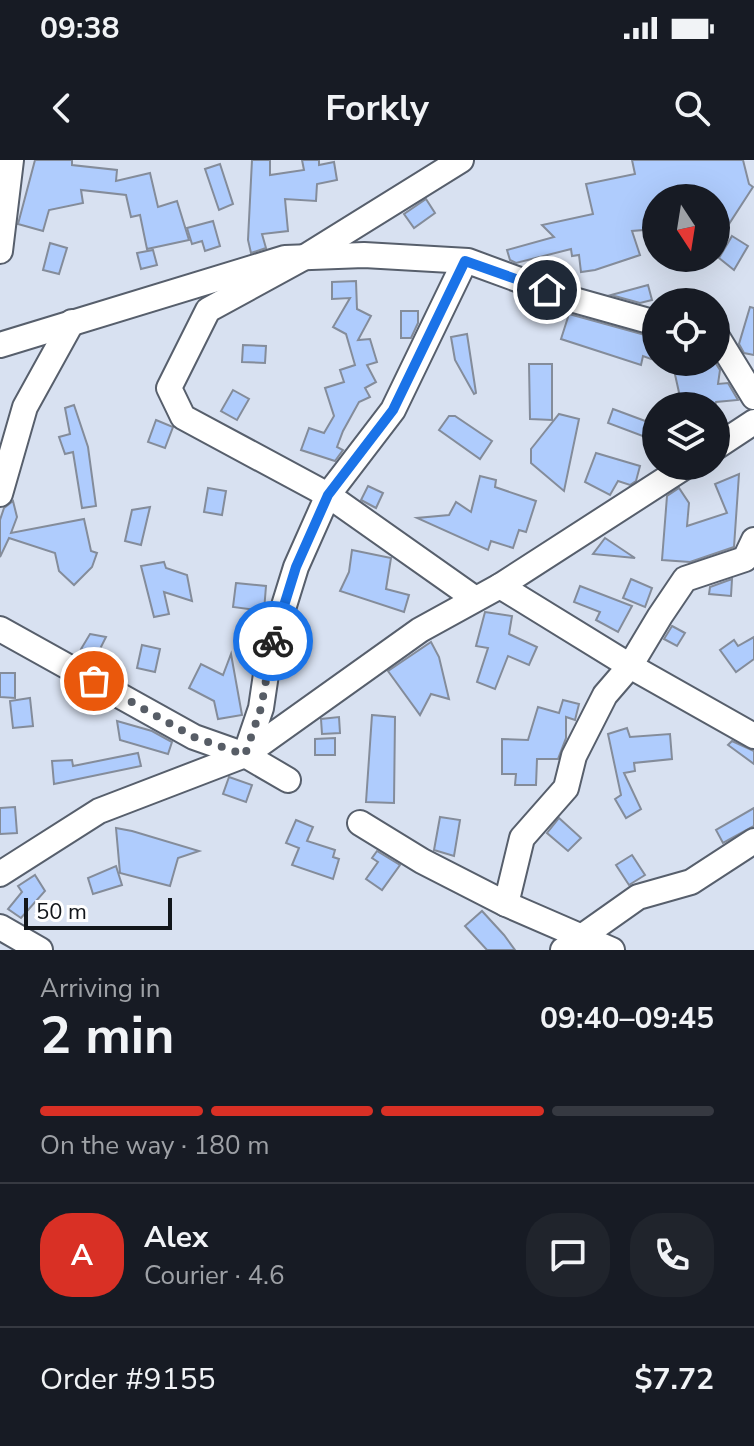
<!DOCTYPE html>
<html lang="en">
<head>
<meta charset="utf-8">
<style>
  :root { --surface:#171b24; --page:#20242c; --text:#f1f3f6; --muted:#9ea1a6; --line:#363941; --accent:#d93025 }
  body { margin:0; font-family:"Nunito Sans",sans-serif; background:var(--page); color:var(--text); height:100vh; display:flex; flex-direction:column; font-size:30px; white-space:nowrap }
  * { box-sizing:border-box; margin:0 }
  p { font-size:26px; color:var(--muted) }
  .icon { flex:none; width:44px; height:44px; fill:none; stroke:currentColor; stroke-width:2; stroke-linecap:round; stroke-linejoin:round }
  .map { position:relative; height:790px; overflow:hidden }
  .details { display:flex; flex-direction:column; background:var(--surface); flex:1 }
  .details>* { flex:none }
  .needle { width:52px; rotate:168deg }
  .fabs { position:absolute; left:642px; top:24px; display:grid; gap:16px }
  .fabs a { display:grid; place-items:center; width:88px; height:88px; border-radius:50%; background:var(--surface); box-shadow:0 8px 32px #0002; font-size:40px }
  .scale { position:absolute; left:24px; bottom:20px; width:148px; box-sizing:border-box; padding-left:8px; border:4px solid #12161b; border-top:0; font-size:22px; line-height:28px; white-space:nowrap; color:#12161b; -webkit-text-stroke:6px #fff; paint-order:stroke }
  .pin { position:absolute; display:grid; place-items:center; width:68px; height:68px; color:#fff; margin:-34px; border:4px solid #fff; border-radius:50%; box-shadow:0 2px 8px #0007 }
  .courier { position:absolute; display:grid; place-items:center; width:80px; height:80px; margin:-40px; border:6px solid #1a73e8; border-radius:50%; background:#fff; color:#222; box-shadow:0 2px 10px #0007 }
  .summary em { font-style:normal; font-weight:700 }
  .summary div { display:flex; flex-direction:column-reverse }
  .summary { display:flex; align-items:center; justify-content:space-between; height:136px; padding:0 40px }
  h1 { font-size:52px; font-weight:700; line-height:60px }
  .bar { display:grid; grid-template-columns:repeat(4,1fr); gap:12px 8px; align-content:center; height:96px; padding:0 40px }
  .bar i { height:10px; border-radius:6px; background:var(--line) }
  .bar .current { background:var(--accent) }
  .bar p { grid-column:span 4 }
  .line { display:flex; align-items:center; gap:20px; padding:0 40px; border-top:2px solid var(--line) }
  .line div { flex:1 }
  .round { display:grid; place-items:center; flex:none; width:84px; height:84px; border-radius:32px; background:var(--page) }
  .status { display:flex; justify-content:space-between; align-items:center; height:56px; padding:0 40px; background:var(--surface); direction:ltr }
  .status svg { height:22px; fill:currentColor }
  header { display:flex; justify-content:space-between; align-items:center; height:104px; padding:0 40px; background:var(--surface); font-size:36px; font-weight:700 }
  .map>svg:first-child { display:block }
  .building { fill:#afccfd; stroke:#848c9a; stroke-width:2 }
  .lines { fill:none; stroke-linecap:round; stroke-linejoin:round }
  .minor-casing { stroke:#575f6c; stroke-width:28 }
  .minor { stroke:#fff; stroke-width:24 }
  .done { stroke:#575d66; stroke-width:8; stroke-dasharray:0 14.4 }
  .route { stroke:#1a73e8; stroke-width:10 }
</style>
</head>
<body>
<div class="status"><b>09:38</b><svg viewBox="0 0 49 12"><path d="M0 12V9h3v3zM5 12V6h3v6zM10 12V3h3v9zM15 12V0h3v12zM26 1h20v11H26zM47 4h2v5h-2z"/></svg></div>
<header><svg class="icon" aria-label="back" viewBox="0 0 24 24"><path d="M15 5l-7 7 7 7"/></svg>Forkly<svg class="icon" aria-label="search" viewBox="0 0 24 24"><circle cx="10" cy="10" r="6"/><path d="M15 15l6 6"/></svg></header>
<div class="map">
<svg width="754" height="790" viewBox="0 0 754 790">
  <rect width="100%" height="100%" fill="#d8e1f1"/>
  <g class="building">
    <polygon points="35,0 72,0 72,5 117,10 116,21 150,13 158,47 177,41 189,80 147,89 140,55 131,57 126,35 81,30 83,43 49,50 43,71 18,64"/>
    <polygon points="252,0 270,0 270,15 304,10 302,0 319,0 319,5 334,2 337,20 317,24 316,41 285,39 288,71 262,74 266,88 251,93 248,80"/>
    <polygon points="632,0 743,0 749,24 753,27 727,67 716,60 716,38 656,38 656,69 632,71 640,95 595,110 581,112 579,95 572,96 571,89 516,103 510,100 507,90 554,77 542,65 593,54 586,24 635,14"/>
    <polygon points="220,4 233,44 219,50 205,9"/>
    <polygon points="426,39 435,53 414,68 404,54"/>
    <polygon points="213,61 220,86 205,91 202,81 192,84 187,68"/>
    <polygon points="732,76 748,86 734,110 719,98"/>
    <polygon points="50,83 67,88 59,114 43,110"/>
    <polygon points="153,90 157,105 141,109 137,93"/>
    <polygon points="356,121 357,149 371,156 358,180 370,179 377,202 367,205 376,222 365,228 370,237 359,242 343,271 337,287 343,290 335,301 301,290 309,268 324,273 334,256 325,228 344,222 340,210 355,205 346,174 333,167 350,138 332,139 332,122"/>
    <polygon points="648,125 652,140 640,143 611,135"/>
    <polygon points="750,147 754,148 754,195 744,193 739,184"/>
    <polygon points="401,151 418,151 418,163 411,178 401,178"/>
    <polygon points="569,154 656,178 651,199 643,196 641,205 561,179"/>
    <polygon points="467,174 476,233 474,234 455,200 451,177"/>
    <polygon points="243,185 266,186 265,203 242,202"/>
    <polygon points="706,202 715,202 720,210 718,224 728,223 738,240 716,242 715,246 682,246 674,210"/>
    <polygon points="529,204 552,204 552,260 530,259"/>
    <polygon points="233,230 249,239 237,260 221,251"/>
    <polygon points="74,245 88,287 96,346 82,348 73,292 65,294 59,277 70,274 65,248"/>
    <polygon points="613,249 656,265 656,281 608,263"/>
    <polygon points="559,254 579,259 564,331 531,303 531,289"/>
    <polygon points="449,256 455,256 492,281 480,299 439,270"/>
    <polygon points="156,260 173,267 165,288 148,282"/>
    <polygon points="596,293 640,306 636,321 630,325 618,321 610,335 585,322"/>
    <polygon points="739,314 734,387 690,402 662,400 667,336 679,328 689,343 687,366 727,353 715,324"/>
    <polygon points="480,316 496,320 495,327 536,341 526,372 519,370 513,388 491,381 488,390 417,358 449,355 456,342 471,352"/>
    <polygon points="368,326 383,333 376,348 361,340"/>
    <polygon points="208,328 226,331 222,355 204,352"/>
    <polygon points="13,341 17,357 11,373 84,359 91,391 97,393 92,407 74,425 59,411 55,393 9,378 0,397 0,360 4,348"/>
    <polygon points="150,347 141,385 125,381 132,350"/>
    <polygon points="605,378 635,398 593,394"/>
    <polygon points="352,390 391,398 386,429 409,435 404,452 340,431 349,412"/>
    <polygon points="164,402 166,408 187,415 192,441 164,432 169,454 154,457 141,406"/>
    <polygon points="631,419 652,428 645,447 623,438"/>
    <polygon points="732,419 731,436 709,434 710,427"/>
    <polygon points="236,423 266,426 264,451 233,447"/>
    <polygon points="580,426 632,446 618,472 596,460 600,452 574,442"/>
    <polygon points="485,452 512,456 509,474 537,487 529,505 508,496 495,529 477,522 488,488 476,486"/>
    <polygon points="672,466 685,473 677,486 664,479"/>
    <polygon points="90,474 106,477 96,497 81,489"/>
    <polygon points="754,477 754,499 736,512 720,490 734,480 738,486"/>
    <polygon points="431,482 439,497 449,539 431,534 420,555 388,511"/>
    <polygon points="142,485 160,489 155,512 137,508"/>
    <polygon points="231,494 242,555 218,559 214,541 189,528 201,504 223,515"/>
    <polygon points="0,513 15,513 15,538 0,537"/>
    <polygon points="30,538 33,566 13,568 10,541"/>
    <polygon points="563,540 579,544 575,560 566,557 566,578 558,599 537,599 536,625 515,625 516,614 502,614 502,579 528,580 538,547 559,553"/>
    <polygon points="372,555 395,557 394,643 366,642"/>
    <polygon points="339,557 340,573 322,574 321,559"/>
    <polygon points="117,561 152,571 172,582 168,594 120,580"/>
    <polygon points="627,568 630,577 670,574 672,599 634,603 635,611 624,613 641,649 626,658 615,639 621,635 608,574"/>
    <polygon points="335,578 335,595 315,595 315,579"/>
    <polygon points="732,581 754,591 754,604 728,585"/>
    <polygon points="138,593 141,606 54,624 52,601 72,600 73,606"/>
    <polygon points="229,617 252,625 246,642 223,634"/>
    <polygon points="15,647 17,673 0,674 0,648"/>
    <polygon points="754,648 754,666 723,683 716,670"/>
    <polygon points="440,657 460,660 454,696 434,690"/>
    <polygon points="559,658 581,678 568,691 547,673"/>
    <polygon points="296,660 313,667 307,681 335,690 333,697 339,699 333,719 292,705 299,688 286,683"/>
    <polygon points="116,668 132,671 199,691 178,698 170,726 120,713"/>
    <polygon points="377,691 400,705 382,730 366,719 378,702 372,698"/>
    <polygon points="632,695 645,715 629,725 616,705"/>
    <polygon points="116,706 122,725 93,734 88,718"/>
    <polygon points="35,715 45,731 21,758 8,749 22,732 18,726"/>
    <polygon points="482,751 504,775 515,790 487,790 465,766"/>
  </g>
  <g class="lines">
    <defs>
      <g id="minor">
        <polyline points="461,0 305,97 208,150 169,228 183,257 328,335 474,438"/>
        <polyline points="0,91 11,0"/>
        <polyline points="716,175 754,237"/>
        <polyline points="0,185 285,98 364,95 468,101 574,140 656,163"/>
        <polyline points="716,287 754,262"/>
        <polyline points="0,334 25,247 72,162"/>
        <polyline points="500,426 630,506 754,576"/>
        <polyline points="0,469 194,577 245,595"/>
        <polyline points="288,620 245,595 261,548 269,494 296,407 328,335 393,250 465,101"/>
        <polyline points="360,663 422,701 506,744 612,790"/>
        <polyline points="0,714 99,651 245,595 420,470 500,426 686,306"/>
        <polyline points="506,744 522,678 566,628 574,596 605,535 630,506 660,456 685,419 745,399 754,380"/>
        <polyline points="0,767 40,790"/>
        <polyline points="563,790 638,737 691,722 754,681"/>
      </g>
    </defs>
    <use href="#minor" class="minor-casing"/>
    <use href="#minor" class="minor"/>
  </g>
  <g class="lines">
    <polyline class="done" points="94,521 194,577 245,595 261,548 273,481"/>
    <polyline class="route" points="273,481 296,407 328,335 393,250 465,101 547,130"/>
  </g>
</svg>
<div class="fabs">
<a><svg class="needle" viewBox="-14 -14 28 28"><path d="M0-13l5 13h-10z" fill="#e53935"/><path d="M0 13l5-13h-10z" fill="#9ea1a6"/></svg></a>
<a><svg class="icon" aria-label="locate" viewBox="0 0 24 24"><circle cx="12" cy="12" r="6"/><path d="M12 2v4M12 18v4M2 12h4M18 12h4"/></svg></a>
<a><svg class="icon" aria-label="layers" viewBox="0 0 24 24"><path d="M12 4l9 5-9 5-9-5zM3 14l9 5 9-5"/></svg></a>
</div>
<div class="scale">50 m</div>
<div class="pin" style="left:94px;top:521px;background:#ea580c"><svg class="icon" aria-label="bag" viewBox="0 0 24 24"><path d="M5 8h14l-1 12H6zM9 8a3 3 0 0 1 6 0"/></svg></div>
<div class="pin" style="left:547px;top:130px;background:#1f2937"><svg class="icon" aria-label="home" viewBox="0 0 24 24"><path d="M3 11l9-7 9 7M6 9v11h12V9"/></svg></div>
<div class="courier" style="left:273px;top:481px"><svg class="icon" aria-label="bike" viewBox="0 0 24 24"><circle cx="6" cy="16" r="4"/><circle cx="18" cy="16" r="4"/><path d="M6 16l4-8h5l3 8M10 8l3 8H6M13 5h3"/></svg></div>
</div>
<section class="details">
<div class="summary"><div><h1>2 min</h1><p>Arriving in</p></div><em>09:40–09:45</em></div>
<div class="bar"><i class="current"></i><i class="current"></i><i class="current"></i><i></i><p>On the way · 180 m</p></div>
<div class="line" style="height:144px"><b class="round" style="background:var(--accent);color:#fff">A</b><div><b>Alex</b><p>Courier · 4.6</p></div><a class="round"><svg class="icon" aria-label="chat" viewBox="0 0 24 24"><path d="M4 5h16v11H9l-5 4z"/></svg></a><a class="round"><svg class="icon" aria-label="phone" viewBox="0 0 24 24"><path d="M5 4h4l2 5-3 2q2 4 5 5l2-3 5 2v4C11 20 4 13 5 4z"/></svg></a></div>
<div class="line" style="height:104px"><div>Order #9155</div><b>$7.72</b></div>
</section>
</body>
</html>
